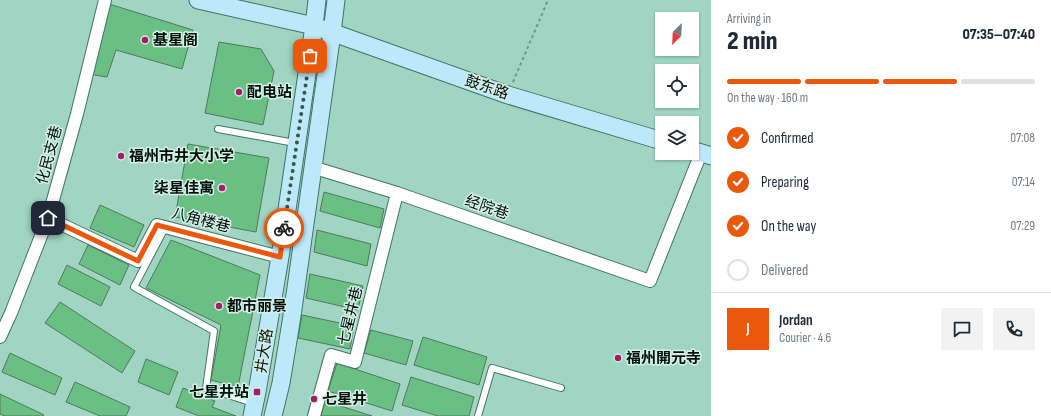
<!DOCTYPE html>
<html lang="en">
<head>
<meta charset="utf-8">
<style>
  :root { --surface:#fff; --page:#f2f2f3; --text:#1f2937; --muted:#747a83; --line:#e0e1e3; --accent:#ea580c }
  body { margin:0; font-family:"Sofia Sans Condensed","Noto Sans SC",sans-serif; background:var(--page); color:var(--text); height:100vh; display:flex; flex-direction:column; font-size:15px; white-space:nowrap }
  * { box-sizing:border-box; margin:0 }
  p { font-size:13px; color:var(--muted) }
  .icon { flex:none; width:22px; height:22px; fill:none; stroke:currentColor; stroke-width:2; stroke-linecap:round; stroke-linejoin:round }
  .map { position:relative; flex:1; overflow:hidden }
  .panel { display:flex; flex-direction:column; background:var(--surface); width:340px }
  .panel>* { flex:none }
  .needle { width:26px; rotate:204deg }
  .buttons { position:absolute; left:655px; top:12px; display:grid; gap:8px }
  .buttons a { display:grid; place-items:center; width:44px; height:44px; border-radius:0px; background:var(--surface); box-shadow:0 1px 3px #0004; font-size:20px }
  .pin { position:absolute; display:grid; place-items:center; width:34px; height:34px; color:#fff; margin:-17px; border-radius:8px; box-shadow:0 2px 6px #0006 }
  .courier { position:absolute; display:grid; place-items:center; width:40px; height:40px; margin:-20px; border:3px solid #ea580c; border-radius:50%; background:#fff; color:#222; box-shadow:0 1px 5px #0007 }
  .head em { font-style:normal; font-weight:800 }
  .head div { display:flex; flex-direction:column-reverse }
  .head { display:flex; align-items:center; justify-content:space-between; height:68px; padding:0 16px }
  h1 { font-size:26px; font-weight:800; line-height:30px }
  .bar { display:grid; grid-template-columns:repeat(4,1fr); gap:6px 4px; align-content:center; height:48px; padding:0 16px }
  .bar i { height:5px; border-radius:3px; background:var(--line) }
  .bar .active { background:var(--accent) }
  .bar p { grid-column:span 4 }
  .line { display:flex; align-items:center; gap:10px; padding:0 16px; border-top:1px solid var(--line) }
  .line div { flex:1 }
  .round { display:grid; place-items:center; flex:none; width:42px; height:42px; border-radius:0px; background:var(--page) }
  ol { padding:0 16px; list-style:none }
  li { display:flex; align-items:center; gap:12px; height:44px }
  li p { margin-inline-start:auto }
  li .icon { padding:4px; border-radius:50%; background:var(--accent); color:#fff; stroke-width:4 }
  li:last-child { color:var(--muted) }
  li i { width:22px; height:22px; border:2px solid var(--line); border-radius:50% }
  main { display:flex; flex:1; min-height:0 }
  .map>svg:first-child { display:block }
  .building { fill:#6abf84; stroke:#52785c }
  .lines { fill:none; stroke-linecap:round; stroke-linejoin:round }
  .lane-casing { stroke:#417364; stroke-width:8 }
  .street-casing { stroke:#417364; stroke-width:14 }
  .secondary-casing { stroke:#417364; stroke-width:19 }
  .path { stroke:#6d9789; stroke-width:2; stroke-dasharray:3 3; stroke-linecap:butt }
  .lane { stroke:#fff; stroke-width:6 }
  .street { stroke:#fff; stroke-width:12 }
  .secondary { stroke:#bde8fa; stroke-width:17 }
  .done { stroke:#38564c; stroke-width:4; stroke-dasharray:0 7.2 }
  .route { stroke:#ea580c; stroke-width:5 }
  .poi-dot { fill:#a41d69; stroke:#d5efe6; stroke-width:1.5 }
  .labels { text-anchor:middle; stroke-width:3; stroke-linejoin:round; paint-order:stroke }
  .poi-label { font-size:15px; font-weight:bold; fill:#00120c; stroke:#d5efe6; text-anchor:start }
  .street-label { font-size:15px; fill:#00120c; stroke:#d5efe6 }
</style>
</head>
<body>
<main>
<div class="map">
<svg width="711" height="416" viewBox="0 0 711 416">
  <rect width="100%" height="100%" fill="#a0d5c3"/>
  <g class="building">
    <polygon points="109,4 193,30 182,69 116,50 107,77 89,74"/>
    <polygon points="219,42 261,49 274,71 263,125 205,113"/>
    <polygon points="188,144 269,158 256,232 175,217"/>
    <polygon points="324,192 384,209 380,228 320,211"/>
    <polygon points="100,205 144,225 134,247 90,228"/>
    <polygon points="317,230 371,244 367,266 314,252"/>
    <polygon points="171,240 260,275 238,387 211,380 221,325 146,288"/>
    <polygon points="88,245 129,265 120,285 79,264"/>
    <polygon points="67,265 110,287 101,306 58,284"/>
    <polygon points="310,274 363,286 358,310 306,298"/>
    <polygon points="60,302 135,351 122,373 45,323"/>
    <polygon points="302,315 354,326 350,349 298,338"/>
    <polygon points="371,330 413,341 406,365 364,353"/>
    <polygon points="423,337 487,357 479,385 414,365"/>
    <polygon points="10,353 62,378 55,395 2,372"/>
    <polygon points="146,359 178,372 169,395 138,382"/>
    <polygon points="337,363 400,384 392,411 328,391"/>
    <polygon points="411,377 474,397 469,416 438,416 402,405"/>
    <polygon points="75,382 130,407 126,416 100,416 66,402"/>
    <polygon points="183,388 215,401 212,407 236,416 199,416 176,407"/>
    <polygon points="0,394 44,415 43,416 5,416 0,414"/>
    <polygon points="325,401 372,416 321,416"/>
  </g>
  <g class="lines">
    <defs>
      <g id="lane">
        <polyline points="218,129 295,143"/>
        <polyline points="165,228 134,287 214,331 206,388 253,403"/>
        <polyline points="478,416 492,368 561,388"/>
      </g>
      <g id="street">
        <polyline points="312,167 397,193 650,281 701,153"/>
        <polyline points="48,218 138,261 157,225 280,257"/>
        <polyline points="0,337 11,313 48,218 77,114 105,0"/>
        <polyline points="314,416 331,355 355,362 397,193"/>
      </g>
      <g id="secondary">
        <polyline points="198,0 314,26 508,95 662,141"/>
        <polyline points="692,150 711,156"/>
        <polyline points="252,416 257,392 280,257 314,26 317,0"/>
        <polyline points="273,416 281,383 292,316 332,33 336,0"/>
      </g>
    </defs>
    <use href="#lane" class="lane-casing"/>
    <use href="#street" class="street-casing"/>
    <use href="#secondary" class="secondary-casing"/>
    <polyline class="path" points="513,82 548,0"/>
    <use href="#lane" class="lane"/>
    <use href="#street" class="street"/>
    <use href="#secondary" class="secondary"/>
  </g>
  <g class="lines">
    <polyline class="done" points="284,228 310,56"/>
    <polyline class="route" points="48,218 138,261 157,225 280,257 284,228"/>
  </g>
  <g class="poi-dot">
    <circle cx="145" cy="40" r="4"/>
    <circle cx="239" cy="92" r="4"/>
    <circle cx="121" cy="156" r="4"/>
    <circle cx="222" cy="188" r="4"/>
    <circle cx="219" cy="306" r="4"/>
    <circle cx="618" cy="358" r="4"/>
    <rect x="253" y="388" width="8" height="8" rx="2"/>
    <circle cx="314" cy="399" r="4"/>
  </g>
  <g class="labels">
    <g class="poi-label">
      <text x="153" y="45">基星阁</text>
      <text x="247" y="97">配电站</text>
      <text x="129" y="161">福州市井大小学</text>
      <text x="214" y="193" text-anchor="end">柒星佳寓</text>
      <text x="227" y="311">都市丽景</text>
      <text x="626" y="363">福州開元寺</text>
      <text x="249" y="397" text-anchor="end">七星井站</text>
      <text x="322" y="404">七星井</text>
    </g>
    <g class="street-label">
      <text transform="translate(487 87) rotate(19)" y="5">鼓东路</text>
      <text transform="translate(49 155) rotate(-75)" y="5">化民支巷</text>
      <text transform="translate(487 207) rotate(19)" y="5">经院巷</text>
      <text transform="translate(201 220) rotate(14)" y="5">八角楼巷</text>
      <text transform="translate(350 316) rotate(-76)" y="5">七星井巷</text>
      <text transform="translate(264 351) rotate(-81)" y="5">井大路</text>
    </g>
  </g>
</svg>
<div class="buttons">
<a><svg class="needle" viewBox="-14 -14 28 28"><path d="M0-13l5 13h-10z" fill="#e53935"/><path d="M0 13l5-13h-10z" fill="#747a83"/></svg></a>
<a><svg class="icon" aria-label="locate" viewBox="0 0 24 24"><circle cx="12" cy="12" r="6"/><path d="M12 2v4M12 18v4M2 12h4M18 12h4"/></svg></a>
<a><svg class="icon" aria-label="layers" viewBox="0 0 24 24"><path d="M12 4l9 5-9 5-9-5zM3 14l9 5 9-5"/></svg></a>
</div>
<div class="pin" style="left:310px;top:56px;background:#ea580c"><svg class="icon" aria-label="bag" viewBox="0 0 24 24"><path d="M5 8h14l-1 12H6zM9 8a3 3 0 0 1 6 0"/></svg></div>
<div class="pin" style="left:48px;top:218px;background:#1f2937"><svg class="icon" aria-label="home" viewBox="0 0 24 24"><path d="M3 11l9-7 9 7M6 9v11h12V9"/></svg></div>
<div class="courier" style="left:284px;top:228px"><svg class="icon" aria-label="bike" viewBox="0 0 24 24"><circle cx="6" cy="16" r="4"/><circle cx="18" cy="16" r="4"/><path d="M6 16l4-8h5l3 8M10 8l3 8H6M13 5h3"/></svg></div>
</div>
<section class="panel">
<div class="head"><div><h1>2 min</h1><p>Arriving in</p></div><em>07:35–07:40</em></div>
<div class="bar"><i class="active"></i><i class="active"></i><i class="active"></i><i></i><p>On the way · 160 m</p></div>
<ol>
<li><svg class="icon" aria-label="check" viewBox="0 0 24 24"><path d="M5 12l5 5 9-10"/></svg>Confirmed<p>07:08</p></li>
<li><svg class="icon" aria-label="check" viewBox="0 0 24 24"><path d="M5 12l5 5 9-10"/></svg>Preparing<p>07:14</p></li>
<li><svg class="icon" aria-label="check" viewBox="0 0 24 24"><path d="M5 12l5 5 9-10"/></svg>On the way<p>07:29</p></li>
<li><i></i>Delivered</li>
</ol>
<div class="line" style="height:72px"><b class="round" style="background:var(--accent);color:#fff">J</b><div><b>Jordan</b><p>Courier · 4.6</p></div><a class="round"><svg class="icon" aria-label="chat" viewBox="0 0 24 24"><path d="M4 5h16v11H9l-5 4z"/></svg></a><a class="round"><svg class="icon" aria-label="phone" viewBox="0 0 24 24"><path d="M5 4h4l2 5-3 2q2 4 5 5l2-3 5 2v4C11 20 4 13 5 4z"/></svg></a></div>
</section>
</main>
</body>
</html>
